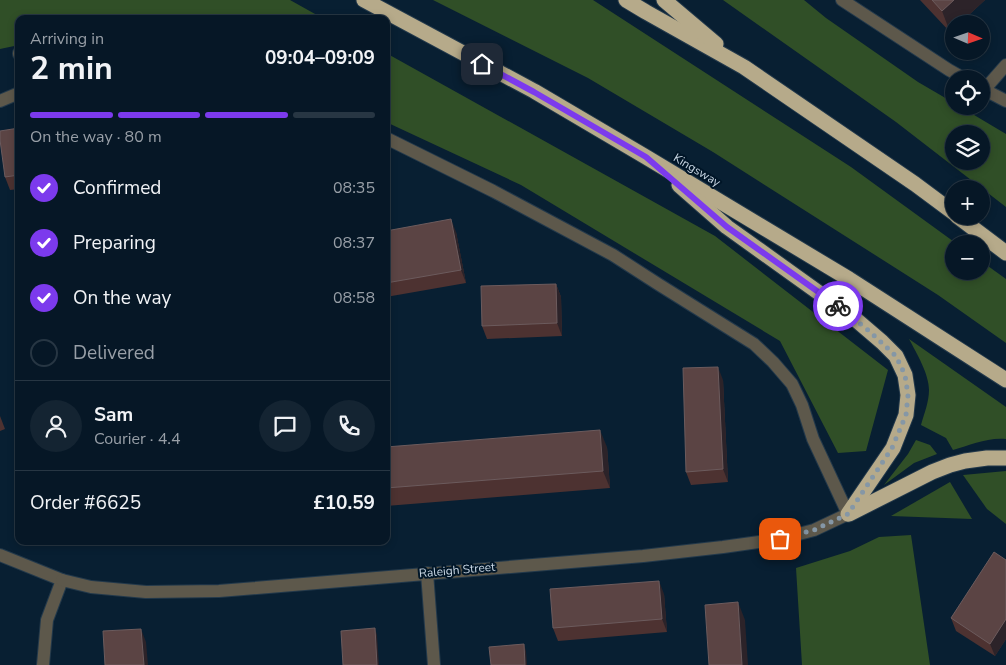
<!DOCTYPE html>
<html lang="en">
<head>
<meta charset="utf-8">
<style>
  :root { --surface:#061726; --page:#142432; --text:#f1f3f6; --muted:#989fa7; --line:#273643; --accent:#7c3aed }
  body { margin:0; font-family:"Nunito Sans",sans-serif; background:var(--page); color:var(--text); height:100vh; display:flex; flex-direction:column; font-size:19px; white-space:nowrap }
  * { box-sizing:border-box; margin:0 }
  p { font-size:16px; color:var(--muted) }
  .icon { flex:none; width:28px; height:28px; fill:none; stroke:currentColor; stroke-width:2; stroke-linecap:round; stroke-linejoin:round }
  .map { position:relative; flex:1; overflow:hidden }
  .sheet { position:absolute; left:15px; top:15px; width:375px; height:530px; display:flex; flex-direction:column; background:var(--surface); border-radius:10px; box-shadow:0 2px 8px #0003,0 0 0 1px var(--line) }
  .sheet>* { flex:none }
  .needle { width:32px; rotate:92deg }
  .controls { position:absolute; left:945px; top:15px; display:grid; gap:10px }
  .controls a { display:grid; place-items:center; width:45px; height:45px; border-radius:50%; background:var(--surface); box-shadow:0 2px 8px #0003,0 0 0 1px var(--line); font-size:25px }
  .pin { position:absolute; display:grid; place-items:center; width:42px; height:42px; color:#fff; margin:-21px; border-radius:10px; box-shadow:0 2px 8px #0006 }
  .courier { position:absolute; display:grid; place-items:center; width:50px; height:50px; margin:-25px; border:4px solid #7c3aed; border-radius:50%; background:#fff; color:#222; box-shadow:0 1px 6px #0007 }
  .headline em { font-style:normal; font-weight:700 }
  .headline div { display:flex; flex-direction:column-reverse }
  .headline { display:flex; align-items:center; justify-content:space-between; height:85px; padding:0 15px }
  h1 { font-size:32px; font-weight:700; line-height:38px }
  .bar { display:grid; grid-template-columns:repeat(4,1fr); gap:8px 5px; align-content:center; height:60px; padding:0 15px }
  .bar i { height:6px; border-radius:4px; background:var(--line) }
  .bar .selected { background:var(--accent) }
  .bar p { grid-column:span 4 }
  .line { display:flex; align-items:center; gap:12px; padding:0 15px; border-top:1px solid var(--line) }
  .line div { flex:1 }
  .round { display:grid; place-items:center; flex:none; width:52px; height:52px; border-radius:26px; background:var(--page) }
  ol { padding:0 15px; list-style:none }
  li { display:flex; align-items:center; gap:15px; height:55px }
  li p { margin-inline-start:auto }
  li .icon { padding:5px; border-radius:50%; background:var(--accent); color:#fff; stroke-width:4 }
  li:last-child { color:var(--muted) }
  li i { width:28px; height:28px; border:2px solid var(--line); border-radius:50% }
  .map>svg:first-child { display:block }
  .green { fill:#304f27; fill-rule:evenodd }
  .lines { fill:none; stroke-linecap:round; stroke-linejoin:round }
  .minor-casing { stroke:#23394b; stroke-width:14 }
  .highway-casing { stroke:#23394b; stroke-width:17 }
  .minor { stroke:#5d584b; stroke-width:12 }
  .highway { stroke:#b6aa8a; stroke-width:15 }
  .wall { fill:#4d3231 }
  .shaded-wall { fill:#2c2329 }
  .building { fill:#5b4444; stroke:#6c5b5d }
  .done { stroke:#8597a6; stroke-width:5; stroke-dasharray:0 9 }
  .route { stroke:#7c3aed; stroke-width:6 }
  .labels { text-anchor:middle; stroke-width:4; stroke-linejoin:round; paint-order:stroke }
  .street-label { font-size:12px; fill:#c9d7e4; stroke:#011628 }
</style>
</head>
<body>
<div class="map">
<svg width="1006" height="665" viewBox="0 0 1006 665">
  <rect width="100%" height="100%" fill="#081f32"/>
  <g class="green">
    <polygon points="0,0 290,0 324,19 19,19 19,45 0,49"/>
    <polygon points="433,0 593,0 851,167 957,244 954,244 954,271 981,271 981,261 1006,279 1006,343 938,295 713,152 588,78"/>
    <path d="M723,0h81l22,18 92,64 36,21v3h5l47,28v73l-110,-85zM954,134h27v27h-27z"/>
    <polygon points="386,53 715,236 888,370 866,451 838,453 780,341 521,185 386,122"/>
    <path d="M909,339l97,68v32c-18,-2 -36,6 -53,11l-7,-12 -25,-13c3,-11 8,-23 8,-35 0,-16 -12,-36 -20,-51z"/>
    <polygon points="916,440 930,445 937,454 914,463 884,485 908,454"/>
    <polygon points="1006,471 1006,524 987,509 963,475"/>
    <polygon points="950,482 972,519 891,516"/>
    <polygon points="911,535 930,665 802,665 796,568 850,551 879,537"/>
  </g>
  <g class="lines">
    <defs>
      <g id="minor">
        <polyline points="842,0 949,70 965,79"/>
        <polyline points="19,53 19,54"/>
        <polyline points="981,88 1006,101"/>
        <polyline points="984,90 1006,65"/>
        <polyline points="0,101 19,93"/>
        <polyline points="0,555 62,580 47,620 43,665"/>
        <polyline points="427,573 434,665"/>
        <polyline points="62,580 91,587 146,592 219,591 643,556 723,547 780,539 814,530 848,514 813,439 802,405 792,384 773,362 754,344 658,284 613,255 493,191 386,138"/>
      </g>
      <g id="highway">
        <polyline points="364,0 534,91 646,157 849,279 1006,380"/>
        <polyline points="626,0 646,12 744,67 915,184 954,213"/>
        <polyline points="664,0 716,44"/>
        <polyline points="679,185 727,227 854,318 882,342 896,356 905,375 908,395 906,415 893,448 848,514"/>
        <polyline points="957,216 1006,253"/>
        <polyline points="849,514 932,472 950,465 965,461 987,458 1006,458"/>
      </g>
    </defs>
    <use href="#minor" class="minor-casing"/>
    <use href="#highway" class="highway-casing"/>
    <use href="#minor" class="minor"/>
    <use href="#highway" class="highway"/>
  </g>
  <g class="wall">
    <polygon points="920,0 985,0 959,24 954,24 954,28 950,32"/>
    <polygon points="19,128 19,189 10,190 5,177"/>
    <polygon points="386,231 456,232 466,283 386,297"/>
    <polygon points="556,284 561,297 562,336 487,339 482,326"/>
    <polygon points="723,380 728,482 691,485 686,472"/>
    <polygon points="0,416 5,429 0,431"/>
    <polygon points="386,447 607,447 610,488 386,506"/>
    <polygon points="1006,560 1006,639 995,656 956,631 951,618"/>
    <polygon points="664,594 667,632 558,641 553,628"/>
  </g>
  <g class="shaded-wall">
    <polygon points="954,0 985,0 959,24 954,24 954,28 950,32 942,11"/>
    <polygon points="451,219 456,232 466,283 461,270"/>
    <polygon points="556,284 561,297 562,336 557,323"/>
    <polygon points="718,367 723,380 728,482 723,469"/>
    <polygon points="600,430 607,447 610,488 603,471"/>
    <polygon points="659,581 664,594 667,632 662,619"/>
    <polygon points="738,602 745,620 748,665 742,665"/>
    <polygon points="1006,619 1006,639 995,656 990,644"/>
    <polygon points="375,628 377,635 379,665 377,665"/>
    <polygon points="141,629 146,642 148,665 144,665"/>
    <polygon points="524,644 526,651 527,665 525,665"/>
  </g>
  <g class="building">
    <polygon points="932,0 954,0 942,11"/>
    <polygon points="19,128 19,175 5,177 0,140 0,131"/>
    <polygon points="451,219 461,270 386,283 386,231"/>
    <polygon points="556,284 557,323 482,326 481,286"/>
    <polygon points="718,367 723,469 686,472 683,368"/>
    <polygon points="600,430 603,471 386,488 386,447"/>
    <polygon points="994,552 1006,560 1006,619 990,644 951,618"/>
    <polygon points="659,581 662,619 553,628 550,589"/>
    <polygon points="738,602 742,665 709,665 705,605"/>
    <polygon points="375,628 377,665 343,665 341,631"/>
    <polygon points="141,629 144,665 105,665 103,631"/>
    <polygon points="524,644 525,665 491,665 489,647"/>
  </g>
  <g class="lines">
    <polyline class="done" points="780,539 814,530 848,514 892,448 906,415 908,395 905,375 896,356 868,330 838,306"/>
    <polyline class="route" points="482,64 534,92 646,157 727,227 838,306"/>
  </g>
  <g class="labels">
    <g class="street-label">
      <text transform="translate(697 170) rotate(31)" y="4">Kingsway</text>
      <text transform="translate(457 570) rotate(-5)" y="4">Raleigh Street</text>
    </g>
  </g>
</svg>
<div class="controls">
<a><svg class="needle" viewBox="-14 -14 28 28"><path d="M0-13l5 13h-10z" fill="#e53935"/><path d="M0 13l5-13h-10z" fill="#989fa7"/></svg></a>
<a><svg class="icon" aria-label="locate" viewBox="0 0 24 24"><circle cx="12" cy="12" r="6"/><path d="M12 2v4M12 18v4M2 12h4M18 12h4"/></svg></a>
<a><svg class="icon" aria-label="layers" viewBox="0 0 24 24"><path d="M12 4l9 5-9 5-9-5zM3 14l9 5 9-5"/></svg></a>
<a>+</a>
<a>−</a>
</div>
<div class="pin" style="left:780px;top:539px;background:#ea580c"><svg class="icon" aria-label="bag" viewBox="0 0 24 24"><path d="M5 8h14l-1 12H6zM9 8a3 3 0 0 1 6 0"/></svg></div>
<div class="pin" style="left:482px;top:64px;background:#1f2937"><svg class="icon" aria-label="home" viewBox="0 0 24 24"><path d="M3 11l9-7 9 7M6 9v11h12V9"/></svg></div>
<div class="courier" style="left:838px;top:306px"><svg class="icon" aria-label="bike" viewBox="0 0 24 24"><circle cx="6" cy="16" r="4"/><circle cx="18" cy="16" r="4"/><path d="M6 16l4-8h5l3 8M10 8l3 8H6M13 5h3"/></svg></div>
<section class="sheet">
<div class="headline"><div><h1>2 min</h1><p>Arriving in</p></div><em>09:04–09:09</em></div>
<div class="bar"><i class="selected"></i><i class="selected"></i><i class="selected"></i><i></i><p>On the way · 80 m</p></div>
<ol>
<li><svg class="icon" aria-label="check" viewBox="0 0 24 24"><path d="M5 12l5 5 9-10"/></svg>Confirmed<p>08:35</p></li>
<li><svg class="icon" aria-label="check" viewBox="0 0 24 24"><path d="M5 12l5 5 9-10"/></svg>Preparing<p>08:37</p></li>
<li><svg class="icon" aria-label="check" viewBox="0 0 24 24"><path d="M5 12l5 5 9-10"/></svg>On the way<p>08:58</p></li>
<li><i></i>Delivered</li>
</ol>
<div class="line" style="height:90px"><a class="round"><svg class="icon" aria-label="person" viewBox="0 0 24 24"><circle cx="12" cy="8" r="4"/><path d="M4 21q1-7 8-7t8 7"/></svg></a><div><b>Sam</b><p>Courier · 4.4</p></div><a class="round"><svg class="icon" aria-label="chat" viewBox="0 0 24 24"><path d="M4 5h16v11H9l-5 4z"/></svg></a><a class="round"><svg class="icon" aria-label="phone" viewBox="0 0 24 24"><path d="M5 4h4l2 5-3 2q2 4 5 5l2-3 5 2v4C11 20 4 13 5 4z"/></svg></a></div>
<div class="line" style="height:65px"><div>Order #6625</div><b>£10.59</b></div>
</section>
</div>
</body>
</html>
